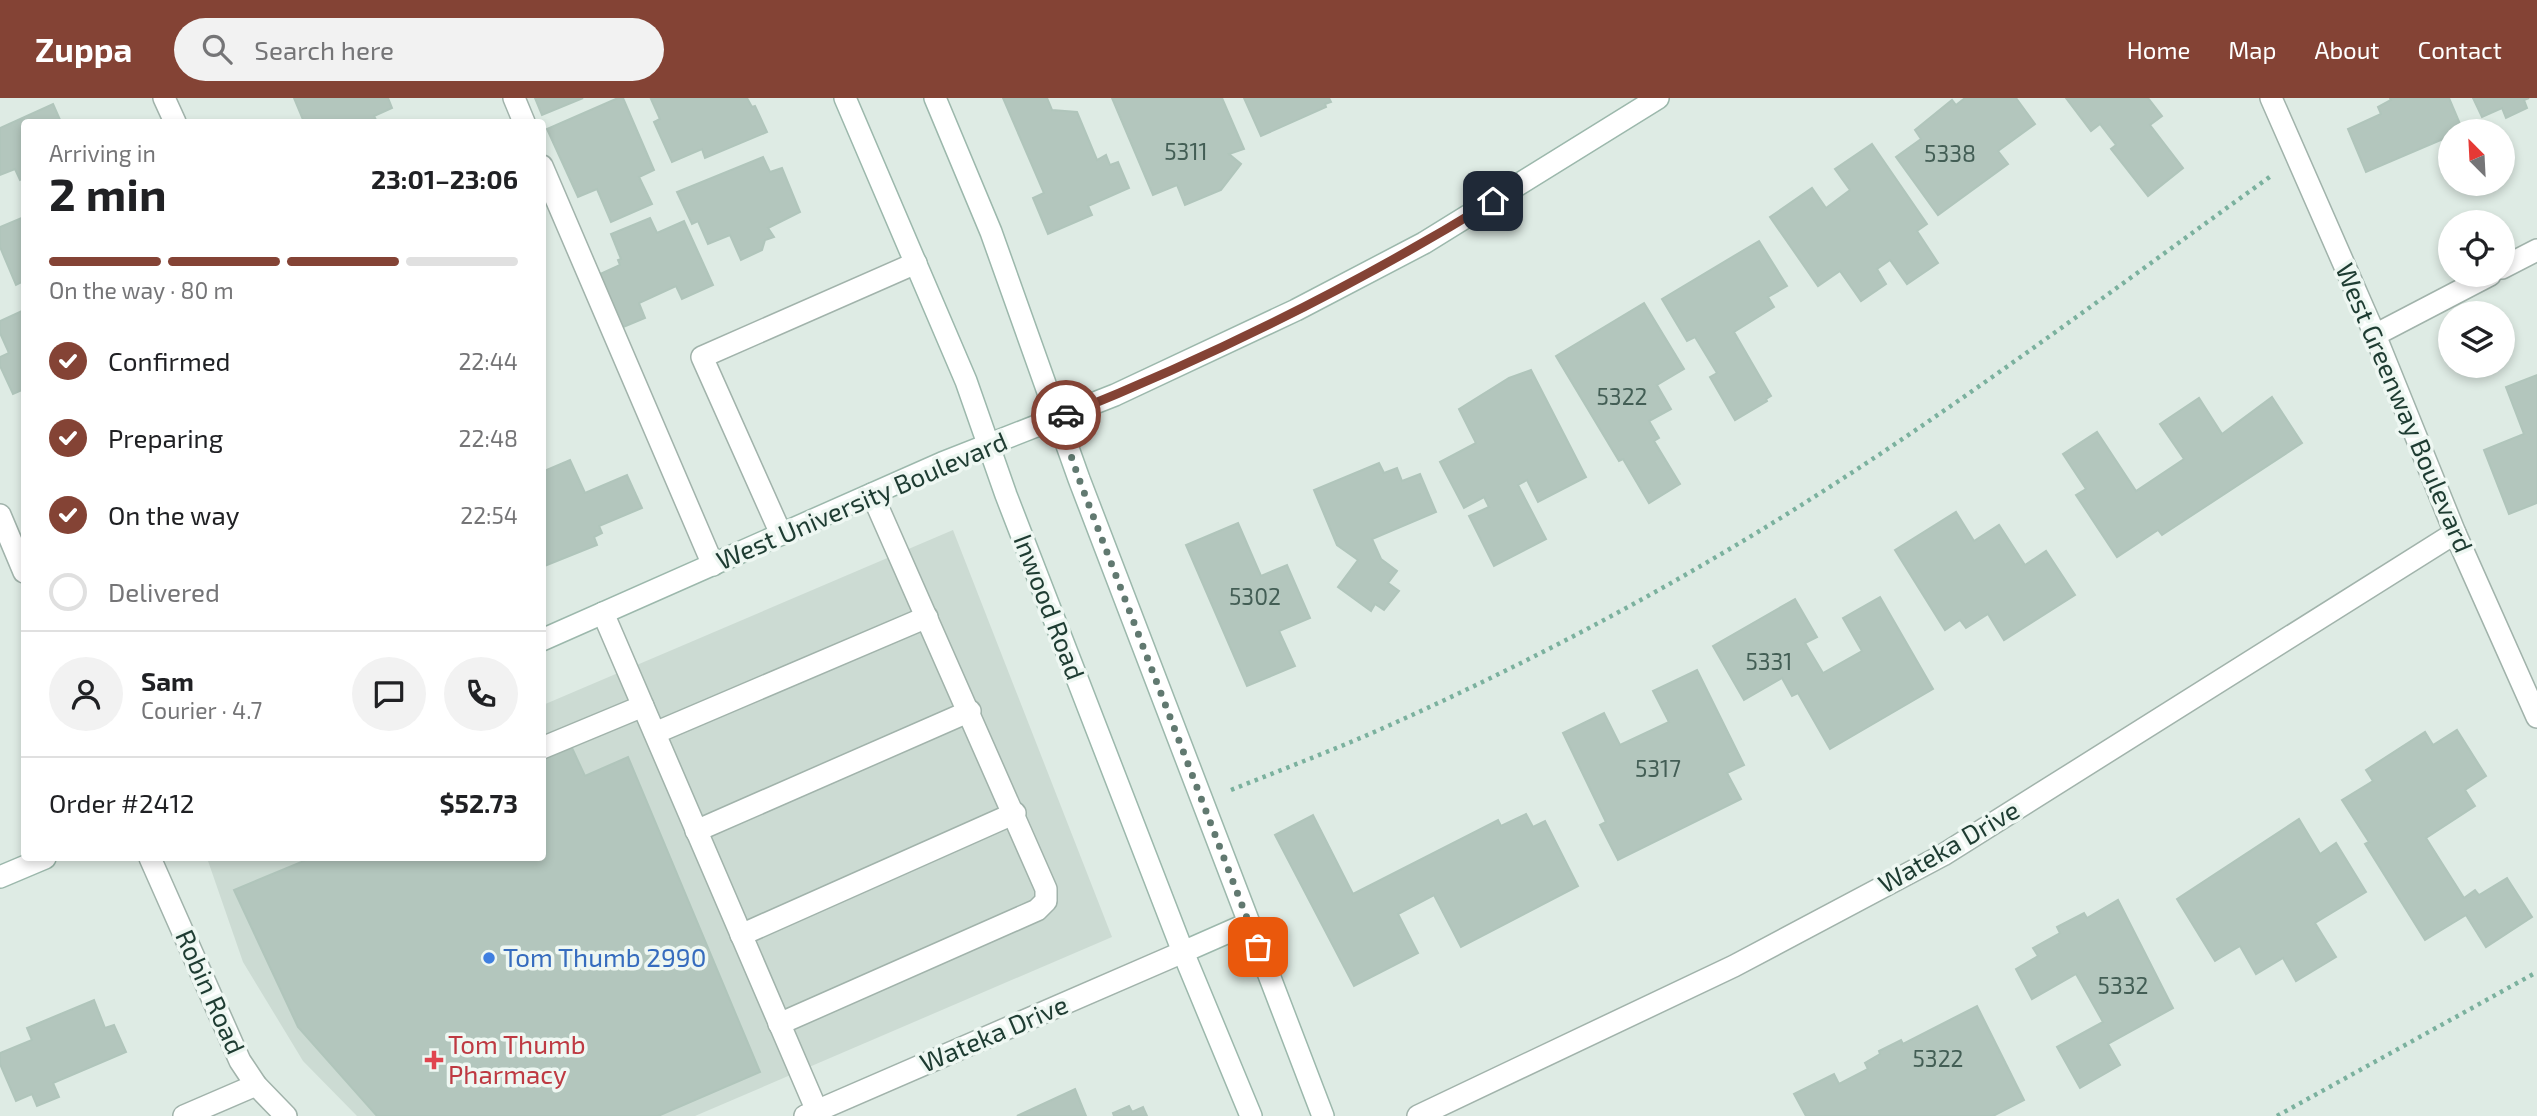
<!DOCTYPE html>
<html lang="en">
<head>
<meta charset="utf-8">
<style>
  :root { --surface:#fff; --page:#f2f2f2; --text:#202124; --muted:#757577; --line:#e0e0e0; --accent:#844335 }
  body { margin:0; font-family:"Exo 2",sans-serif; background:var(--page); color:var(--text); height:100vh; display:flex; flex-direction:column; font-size:26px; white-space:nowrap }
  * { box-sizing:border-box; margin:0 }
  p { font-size:23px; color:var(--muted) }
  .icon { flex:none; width:38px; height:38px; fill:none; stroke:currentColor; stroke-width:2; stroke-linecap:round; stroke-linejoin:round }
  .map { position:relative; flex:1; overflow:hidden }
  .sheet { position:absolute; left:21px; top:21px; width:525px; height:742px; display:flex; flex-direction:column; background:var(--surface); border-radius:7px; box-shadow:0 4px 10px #0003 }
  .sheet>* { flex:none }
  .needle { width:46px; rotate:336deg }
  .fabs { position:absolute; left:2438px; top:21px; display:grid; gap:14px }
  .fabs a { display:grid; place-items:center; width:77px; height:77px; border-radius:50%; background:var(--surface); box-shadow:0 4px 10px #0003; font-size:35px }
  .pin { position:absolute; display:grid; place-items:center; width:60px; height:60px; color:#fff; margin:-30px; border-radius:14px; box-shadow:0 4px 10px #0006 }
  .courier { position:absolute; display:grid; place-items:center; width:70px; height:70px; margin:-35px; border:5px solid #844335; border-radius:50%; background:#fff; color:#222; box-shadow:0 2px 9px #0007 }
  .head em { font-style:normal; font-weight:700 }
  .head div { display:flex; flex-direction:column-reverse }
  .head { display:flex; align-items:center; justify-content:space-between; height:119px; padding:0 28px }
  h1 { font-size:46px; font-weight:700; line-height:52px }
  .bar { display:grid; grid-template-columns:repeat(4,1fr); gap:10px 7px; align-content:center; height:84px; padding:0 28px }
  .bar i { height:9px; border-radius:5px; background:var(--line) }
  .bar .on { background:var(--accent) }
  .bar p { grid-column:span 4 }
  .line { display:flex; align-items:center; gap:18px; padding:0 28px; border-top:2px solid var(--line) }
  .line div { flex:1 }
  .round { display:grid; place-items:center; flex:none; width:74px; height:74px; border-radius:37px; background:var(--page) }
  ol { padding:0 28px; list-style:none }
  li { display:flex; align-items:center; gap:21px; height:77px }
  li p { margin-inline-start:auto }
  li .icon { padding:7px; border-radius:50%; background:var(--accent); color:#fff; stroke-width:4 }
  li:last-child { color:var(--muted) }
  li i { width:38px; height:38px; border:4px solid var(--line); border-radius:50% }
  header { display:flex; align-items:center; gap:42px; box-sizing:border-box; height:98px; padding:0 35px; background:var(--accent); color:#fff }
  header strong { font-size:33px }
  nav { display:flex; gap:38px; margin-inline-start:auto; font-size:24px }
  .search { width:490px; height:63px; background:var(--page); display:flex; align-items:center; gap:18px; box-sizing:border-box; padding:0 24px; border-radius:38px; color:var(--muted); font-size:26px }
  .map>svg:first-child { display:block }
  .built { fill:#ccdbd3 }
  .building { fill:#b3c6bd; stroke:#b0c5bb; stroke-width:2 }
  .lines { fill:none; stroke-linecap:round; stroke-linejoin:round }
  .lane-casing { stroke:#a1b3ab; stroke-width:24 }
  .street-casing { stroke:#a1b3ab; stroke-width:24 }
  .secondary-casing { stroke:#9cb8ac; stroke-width:24 }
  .path { stroke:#7bb19e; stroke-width:4.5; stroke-dasharray:3.5 5; stroke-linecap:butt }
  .lane { stroke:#fff; stroke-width:21 }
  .street { stroke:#fff; stroke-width:21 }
  .secondary { stroke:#fff; stroke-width:21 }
  .done { stroke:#617970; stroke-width:7; stroke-dasharray:0 12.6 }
  .route { stroke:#844335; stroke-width:9 }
  .shop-dot { fill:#3f7fe0; stroke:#eef7f2; stroke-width:2.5 }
  .health-dot { fill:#e0444e; stroke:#eef7f2; stroke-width:2.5 }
  .labels { text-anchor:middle; stroke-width:7; stroke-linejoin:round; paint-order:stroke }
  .number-label { font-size:23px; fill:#435e55 }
  .street-label { font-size:26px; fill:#1e3c32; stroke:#eef7f2 }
  .shop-label { font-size:26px; fill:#366cbe; stroke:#eef7f2; text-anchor:start }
  .health-label { font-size:26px; fill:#be3a42; stroke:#eef7f2; text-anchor:start }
</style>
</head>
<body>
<header>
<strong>Zuppa</strong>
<div class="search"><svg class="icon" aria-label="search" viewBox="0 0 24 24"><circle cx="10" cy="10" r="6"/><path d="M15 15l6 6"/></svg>Search here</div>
<nav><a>Home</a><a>Map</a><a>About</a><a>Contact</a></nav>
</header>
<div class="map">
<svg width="2537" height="1018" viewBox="0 0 2537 1018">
  <rect width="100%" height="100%" fill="#deebe4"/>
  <polygon class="built" points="953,432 1112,839 695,1018 357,1018 303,963 243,864 207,760 542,760 543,607"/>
  <g class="building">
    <polygon points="294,0 388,0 392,10 374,18 377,24 304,24"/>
    <polygon points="535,0 583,0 542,17"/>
    <polygon points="618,0 623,0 654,72 639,79 652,106 611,124 597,91 578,99 547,31"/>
    <polygon points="655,0 747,0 752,9 755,8 767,34 705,60 702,51 672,64 654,24 660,21 651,1"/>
    <polygon points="1003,0 1047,0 1052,12 1077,14 1097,62 1106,57 1110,67 1118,64 1129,90 1088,108 1092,117 1048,136 1033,100 1044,95"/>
    <polygon points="1112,0 1222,0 1244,51 1229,56 1241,66 1221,92 1185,107 1177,87 1153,97"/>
    <polygon points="1244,0 1329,0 1331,4 1325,6 1326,9 1261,38"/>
    <polygon points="1965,0 2016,0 2035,26 1998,53 2008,66 1938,117 1896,59 1921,41 1915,32 1952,2 1956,7"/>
    <polygon points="2066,0 2148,0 2162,18 2150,27 2183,70 2148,98 2111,51 2116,47 2100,26 2091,33"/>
    <polygon points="2390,0 2449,0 2463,33 2450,33 2450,38 2366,74 2348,31 2381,16 2378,9 2391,2"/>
    <polygon points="2473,0 2529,0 2524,2 2527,10 2506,20 2502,10 2482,19"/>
    <polygon points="53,6 61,24 24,24 24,80 20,82 15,71 0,77 0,30"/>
    <polygon points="1872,46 1927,126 1917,133 1938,165 1907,186 1890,162 1877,171 1886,186 1861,203 1840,173 1818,188 1770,119 1812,90 1826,110 1850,92 1835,71"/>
    <polygon points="763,59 770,74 782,70 800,114 768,130 774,139 765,142 762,152 741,162 730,137 708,146 698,123 692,126 677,94"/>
    <polygon points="24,119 24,183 16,187 0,149 0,129"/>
    <polygon points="650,120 657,135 684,123 713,187 682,201 676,188 639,205 645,220 621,230 598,177 620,167 618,162 621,161 611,136"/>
    <polygon points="1759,143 1787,188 1768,199 1774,209 1734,234 1771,298 1766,301 1767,303 1735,322 1710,279 1717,275 1695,239 1687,243 1662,201"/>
    <polygon points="1644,205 1684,271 1657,287 1671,311 1649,323 1659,340 1654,343 1680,386 1649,405 1623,361 1619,363 1556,258"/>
    <polygon points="24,212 24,291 13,296 0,268 0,259 9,255 0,235 0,223"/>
    <polygon points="1531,272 1586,379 1538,404 1527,382 1518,387 1546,441 1494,468 1469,418 1489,409 1484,399 1464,410 1440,364 1476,345 1459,311 1509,280"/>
    <polygon points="2537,277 2537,405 2509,416 2484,352 2524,336 2506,289"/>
    <polygon points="2272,299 2302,345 2162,437 2158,432 2117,459 2076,397 2086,391 2063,356 2097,334 2136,393 2184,361 2160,326 2199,300 2222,336"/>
    <polygon points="570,362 585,395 627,377 642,410 599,428 602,435 594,439 597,447 542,469 542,374"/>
    <polygon points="1379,365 1384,375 1397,370 1402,383 1420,376 1436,414 1372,441 1381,461 1397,473 1388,485 1399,493 1384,512 1375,506 1371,513 1338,489 1358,462 1337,447 1314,392"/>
    <polygon points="1956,414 1974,443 1999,427 2025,467 2046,453 2075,497 2004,542 1988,516 1966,530 1960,522 1945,532 1895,452"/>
    <polygon points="1238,425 1261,478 1287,467 1310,520 1279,533 1295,568 1247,588 1186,447"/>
    <polygon points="1880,499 1933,591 1830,651 1798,595 1792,598 1782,580 1744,602 1713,548 1795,501 1817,539 1805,545 1823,575 1862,553 1843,520"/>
    <polygon points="1697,572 1744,667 1727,675 1741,701 1618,762 1600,727 1606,724 1563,635 1604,615 1620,647 1669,624 1653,593"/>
    <polygon points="2457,632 2486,678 2465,692 2475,708 2426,740 2464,800 2475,792 2479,797 2507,780 2532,819 2486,849 2466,817 2425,842 2365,746 2369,744 2342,702 2373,683 2366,672 2425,634 2433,647"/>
    <polygon points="572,650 585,678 628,659 760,974 658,1018 377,1018 298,929 234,792 311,760 542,760 542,662"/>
    <polygon points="1526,716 1533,729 1545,723 1578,788 1461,849 1434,797 1398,816 1418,855 1354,888 1275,737 1313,717 1353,796 1498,722 1501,728"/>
    <polygon points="2299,721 2320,756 2336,745 2366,794 2315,825 2336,859 2296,883 2283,860 2256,876 2240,848 2215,863 2177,801"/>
    <polygon points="2118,802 2173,910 2108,946 2120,967 2080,990 2057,949 2103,924 2076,876 2032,901 2016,871 2038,858 2033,850 2060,835 2057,829 2084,815 2087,820"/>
    <polygon points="94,902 105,930 114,927 126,954 53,985 59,999 37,1008 32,996 16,1003 0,966 0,955 32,942 27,930"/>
    <polygon points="1977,908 2024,1002 1993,1018 1806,1018 1794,996 1834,976 1839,986 1868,971 1865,965 1880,956 1879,953 1901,942 1903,946"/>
    <polygon points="1075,991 1086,1018 1017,1018"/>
    <polygon points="1129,1008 1132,1014 1143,1009 1147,1018 1114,1018 1113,1015"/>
  </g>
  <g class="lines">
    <defs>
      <g id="lane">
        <polyline points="514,0 524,24"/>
        <polyline points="542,68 713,467"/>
        <polyline points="0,417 24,474"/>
        <polyline points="781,436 702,259 916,165"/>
        <polyline points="603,515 817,1013"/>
        <polyline points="655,635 927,519"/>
        <polyline points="542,650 643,608"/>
        <polyline points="696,733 970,613"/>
        <polyline points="741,837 1015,715"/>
        <polyline points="779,926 1037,812 1046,803 1046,791 872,396"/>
        <polyline points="184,1018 256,987"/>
      </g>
      <g id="street">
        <polyline points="164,0 175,24"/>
        <polyline points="2271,0 2375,237 2455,435 2537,619"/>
        <polyline points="2502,170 2537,152"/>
        <polyline points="2375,237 2490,177"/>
        <polyline points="150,760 240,963 256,987 286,1018"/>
        <polyline points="805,1018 1183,854"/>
        <polyline points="1418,1018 1734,868 1943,757 2455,435"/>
      </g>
      <g id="secondary">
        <polyline points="845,0 966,283 1006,397 1183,854 1251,1018"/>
        <polyline points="935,0 991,134 1079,381 1323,1018"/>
        <polyline points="542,542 942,365 1115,297 1296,212 1424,145 1658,0"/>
        <polyline points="0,779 45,760"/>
        <polyline points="1183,854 1249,825"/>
      </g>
    </defs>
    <use href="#lane" class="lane-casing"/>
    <use href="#street" class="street-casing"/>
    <use href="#secondary" class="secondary-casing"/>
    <g class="path">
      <path d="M1231,692c47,-19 95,-37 141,-57 143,-63 282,-136 415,-219 167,-104 324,-223 484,-338"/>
      <polyline points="2277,1018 2537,874"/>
    </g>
    <use href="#lane" class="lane"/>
    <use href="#street" class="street"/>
    <use href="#secondary" class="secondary"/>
  </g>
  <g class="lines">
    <polyline class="done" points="1066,317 1058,320 1079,381 1258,849"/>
    <path class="route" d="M1066,317c147,-59 292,-131 427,-214"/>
  </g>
  <circle class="shop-dot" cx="489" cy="860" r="7"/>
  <path class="health-dot" d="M430.5 951.5h7v7h7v7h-7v7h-7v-7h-7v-7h7z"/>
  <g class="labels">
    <g class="number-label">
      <text x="1186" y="62">5311</text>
      <text x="1950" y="64">5338</text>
      <text x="1622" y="307">5322</text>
      <text x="1255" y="507">5302</text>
      <text x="1769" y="572">5331</text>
      <text x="1658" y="679">5317</text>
      <text x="2123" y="896">5332</text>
      <text x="1938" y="969">5322</text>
    </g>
    <g class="street-label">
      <text transform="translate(2404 310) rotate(67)" y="9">West Greenway Boulevard</text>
      <text transform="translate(862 403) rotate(-23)" y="9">West University Boulevard</text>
      <text transform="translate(1049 509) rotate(69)" y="9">Inwood Road</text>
      <text transform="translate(1949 749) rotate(-30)" y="9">Wateka Drive</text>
      <text transform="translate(210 894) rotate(66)" y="9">Robin Road</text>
      <text transform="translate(994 936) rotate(-23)" y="9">Wateka Drive</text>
    </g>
    <g class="shop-label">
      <text x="503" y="869">Tom Thumb 2990</text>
    </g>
    <g class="health-label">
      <text x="448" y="956">Tom Thumb<tspan x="448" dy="30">Pharmacy</tspan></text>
    </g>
  </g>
</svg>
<div class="fabs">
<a><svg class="needle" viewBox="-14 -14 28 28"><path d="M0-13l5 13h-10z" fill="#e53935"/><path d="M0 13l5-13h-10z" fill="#757577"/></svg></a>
<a><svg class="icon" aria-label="locate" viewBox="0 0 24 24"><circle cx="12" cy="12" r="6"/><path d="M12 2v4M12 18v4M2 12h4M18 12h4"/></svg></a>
<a><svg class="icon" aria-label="layers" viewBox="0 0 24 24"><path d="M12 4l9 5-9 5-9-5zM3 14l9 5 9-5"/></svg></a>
</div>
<div class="pin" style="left:1258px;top:849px;background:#ea580c"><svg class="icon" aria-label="bag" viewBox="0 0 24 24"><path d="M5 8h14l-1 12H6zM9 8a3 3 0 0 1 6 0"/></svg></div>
<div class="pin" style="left:1493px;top:103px;background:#1f2937"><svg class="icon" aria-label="home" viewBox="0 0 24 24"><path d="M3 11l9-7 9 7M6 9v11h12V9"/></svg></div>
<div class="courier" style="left:1066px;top:317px"><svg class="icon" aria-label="car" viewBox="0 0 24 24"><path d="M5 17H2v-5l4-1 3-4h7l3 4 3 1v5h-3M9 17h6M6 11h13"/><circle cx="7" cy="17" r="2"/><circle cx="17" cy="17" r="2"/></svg></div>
<section class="sheet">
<div class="head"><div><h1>2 min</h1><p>Arriving in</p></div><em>23:01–23:06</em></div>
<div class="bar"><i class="on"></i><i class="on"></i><i class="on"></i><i></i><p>On the way · 80 m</p></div>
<ol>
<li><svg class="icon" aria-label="check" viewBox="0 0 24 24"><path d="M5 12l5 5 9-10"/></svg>Confirmed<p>22:44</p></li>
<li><svg class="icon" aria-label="check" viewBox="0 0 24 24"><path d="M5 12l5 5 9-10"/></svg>Preparing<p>22:48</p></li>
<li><svg class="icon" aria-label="check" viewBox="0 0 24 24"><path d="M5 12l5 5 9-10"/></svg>On the way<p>22:54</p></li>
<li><i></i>Delivered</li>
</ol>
<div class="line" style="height:126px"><a class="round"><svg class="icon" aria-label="person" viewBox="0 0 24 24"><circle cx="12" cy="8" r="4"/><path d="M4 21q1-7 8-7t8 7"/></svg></a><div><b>Sam</b><p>Courier · 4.7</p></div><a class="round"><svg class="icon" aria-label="chat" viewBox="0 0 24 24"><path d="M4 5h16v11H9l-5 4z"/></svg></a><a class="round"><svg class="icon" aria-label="phone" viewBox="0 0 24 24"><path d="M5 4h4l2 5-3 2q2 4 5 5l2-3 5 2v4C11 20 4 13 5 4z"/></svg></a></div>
<div class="line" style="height:91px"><div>Order #2412</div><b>$52.73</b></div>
</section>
</div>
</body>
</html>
